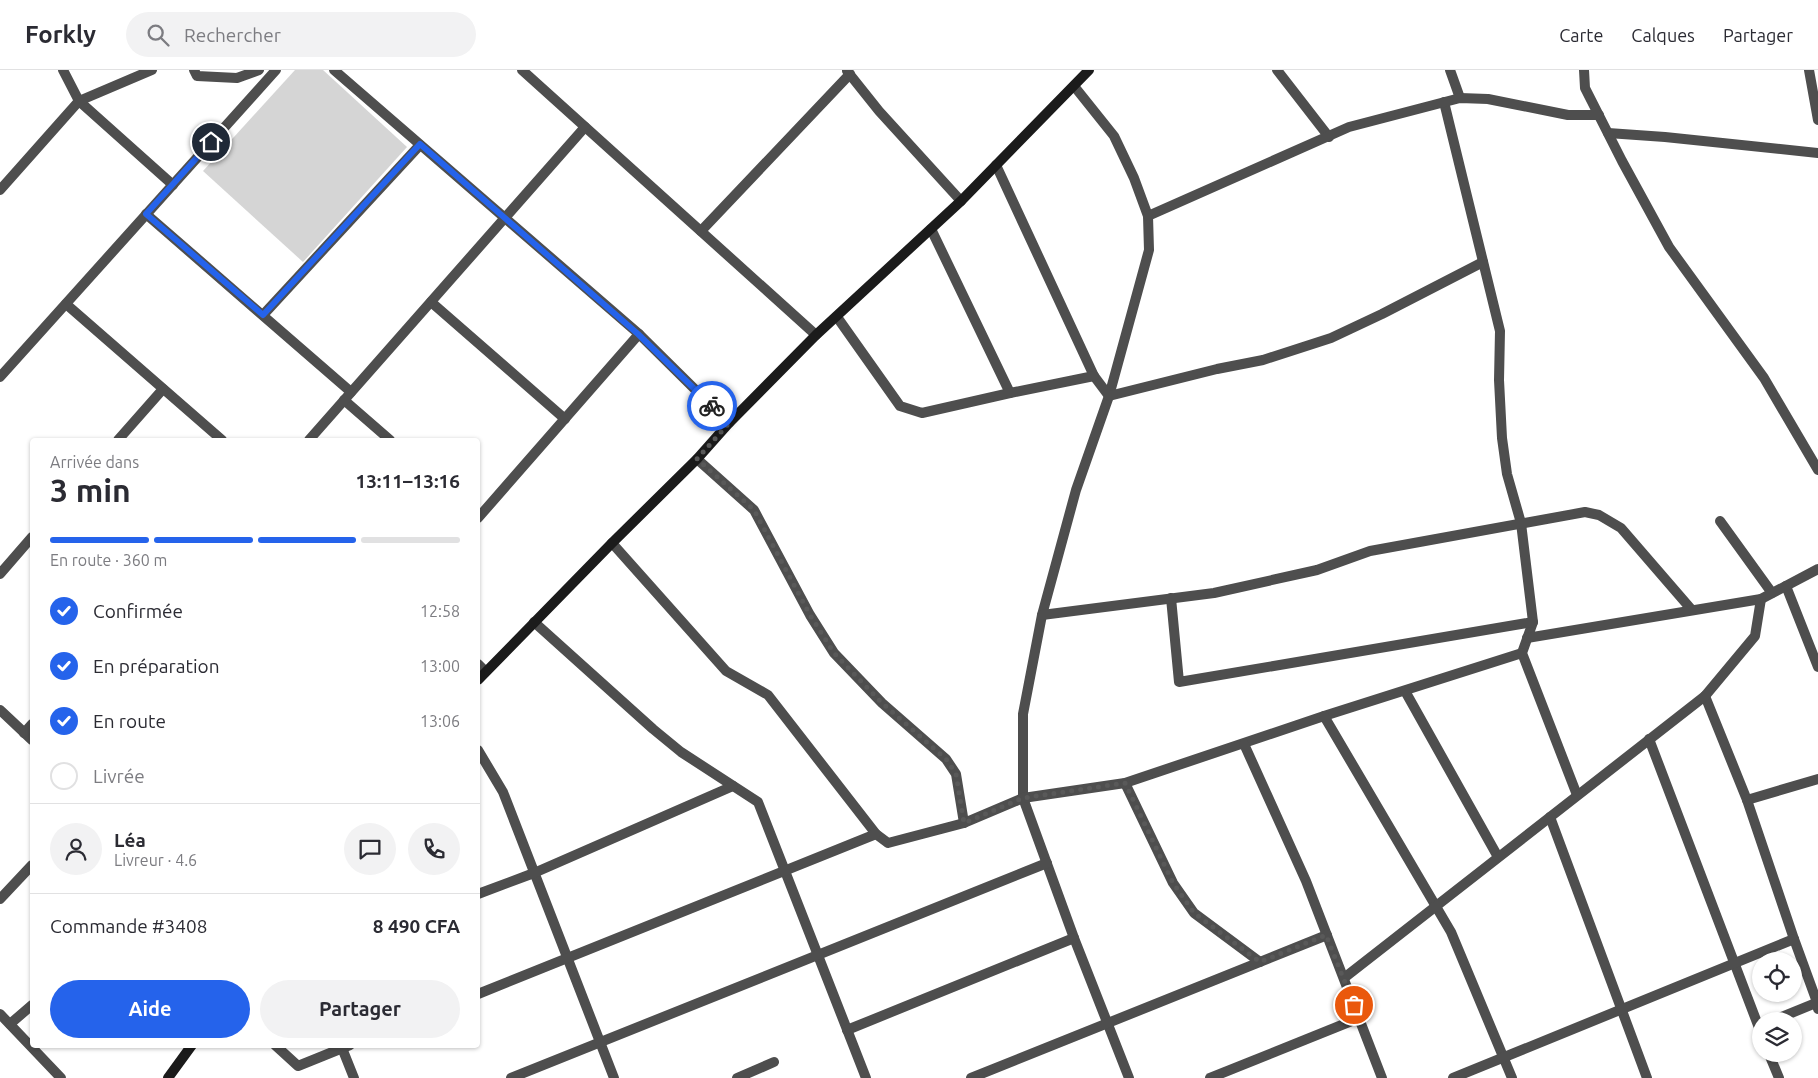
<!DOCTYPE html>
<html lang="fr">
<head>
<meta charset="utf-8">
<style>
  :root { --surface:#fff; --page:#f2f2f3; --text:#2b2b33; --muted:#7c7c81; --line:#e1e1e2; --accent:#2563eb }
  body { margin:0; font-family:Ubuntu,sans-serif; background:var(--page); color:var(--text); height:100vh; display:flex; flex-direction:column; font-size:19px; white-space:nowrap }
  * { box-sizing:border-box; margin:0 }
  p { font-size:16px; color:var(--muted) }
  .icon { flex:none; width:28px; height:28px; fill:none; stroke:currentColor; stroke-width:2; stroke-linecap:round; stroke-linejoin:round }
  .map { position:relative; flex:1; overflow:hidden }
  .sheet { position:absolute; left:30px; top:368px; width:450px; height:610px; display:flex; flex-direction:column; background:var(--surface); border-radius:5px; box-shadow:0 1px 4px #0004 }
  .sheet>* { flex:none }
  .fabs { position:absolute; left:1752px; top:882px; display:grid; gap:10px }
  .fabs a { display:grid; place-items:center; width:50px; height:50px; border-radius:50%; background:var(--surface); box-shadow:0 1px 4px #0004; font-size:25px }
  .pin { position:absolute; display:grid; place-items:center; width:42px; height:42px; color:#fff; margin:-21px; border:2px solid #fff; border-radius:50%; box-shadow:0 1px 5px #0007 }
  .courier { position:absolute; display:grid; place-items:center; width:50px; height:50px; margin:-25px; border:4px solid #2563eb; border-radius:50%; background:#fff; color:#222; box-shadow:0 1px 6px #0007 }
  .head em { font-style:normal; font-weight:600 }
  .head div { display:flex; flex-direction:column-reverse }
  .head { display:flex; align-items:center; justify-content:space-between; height:85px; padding:0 20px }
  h1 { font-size:32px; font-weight:600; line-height:38px }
  .bar { display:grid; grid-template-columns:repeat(4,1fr); gap:8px 5px; align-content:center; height:60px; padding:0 20px }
  .bar i { height:6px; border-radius:4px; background:var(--line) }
  .bar .current { background:var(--accent) }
  .bar p { grid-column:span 4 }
  .line { display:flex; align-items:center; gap:12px; padding:0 20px; border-top:1px solid var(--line) }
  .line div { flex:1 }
  .round { display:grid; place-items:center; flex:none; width:52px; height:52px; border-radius:26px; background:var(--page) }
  ol { padding:0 20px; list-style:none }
  li { display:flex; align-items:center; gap:15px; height:55px }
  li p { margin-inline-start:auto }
  li .icon { padding:5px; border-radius:50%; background:var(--accent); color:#fff; stroke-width:4 }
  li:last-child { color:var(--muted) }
  li i { width:28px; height:28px; border:2px solid var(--line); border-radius:50% }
  .primary-button { display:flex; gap:10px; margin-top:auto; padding:10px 20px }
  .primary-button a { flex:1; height:58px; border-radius:30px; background:var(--accent); color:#fff; font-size:20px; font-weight:600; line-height:58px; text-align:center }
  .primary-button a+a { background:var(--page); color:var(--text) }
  header { display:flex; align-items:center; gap:30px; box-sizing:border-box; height:70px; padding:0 25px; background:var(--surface); border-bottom:1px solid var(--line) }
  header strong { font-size:24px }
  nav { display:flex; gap:28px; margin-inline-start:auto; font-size:18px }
  .search { width:350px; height:45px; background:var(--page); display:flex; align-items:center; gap:12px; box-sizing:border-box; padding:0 18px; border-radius:28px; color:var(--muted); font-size:19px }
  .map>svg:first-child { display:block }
  .park { fill:#d5d5d5 }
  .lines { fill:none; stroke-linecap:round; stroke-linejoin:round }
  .street { stroke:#4e4e4e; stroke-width:10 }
  .secondary { stroke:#1b1b1b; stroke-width:10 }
  .done { stroke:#595959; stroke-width:5; stroke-dasharray:0 9 }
  .route { stroke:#2563eb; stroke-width:6 }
</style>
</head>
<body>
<header>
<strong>Forkly</strong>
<div class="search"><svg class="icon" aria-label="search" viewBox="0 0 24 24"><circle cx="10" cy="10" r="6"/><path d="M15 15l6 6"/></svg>Rechercher</div>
<nav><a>Carte</a><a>Calques</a><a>Partager</a></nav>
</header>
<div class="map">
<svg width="1818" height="1008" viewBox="0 0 1818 1008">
  <rect width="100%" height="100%" fill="#fff"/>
  <polygon class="park" points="295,0 323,0 407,77 303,192 203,101"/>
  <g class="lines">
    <g class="street">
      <polyline points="63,0 79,31 173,115"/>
      <polyline points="194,0 197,6 237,8 259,0"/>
      <polyline points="334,0 639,264 729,353"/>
      <polyline points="522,0 816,265"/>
      <polyline points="1277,0 1329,67"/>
      <polyline points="1450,0 1460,28"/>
      <polyline points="1584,0 1585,18 1622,91 1669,177 1764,308 1818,400"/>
      <polyline points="1809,0 1818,50"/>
      <polyline points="847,1 879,41 961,131"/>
      <polyline points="1074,16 1114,66 1134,108 1148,146 1149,180 1109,326 1076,420 1042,545 1023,644 1023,728 1074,868 1129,1008"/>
      <polyline points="1444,32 1500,261 1499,310 1502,368 1507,404 1521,453 1533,552 1522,583 1577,725"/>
      <polyline points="1608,63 1665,67 1818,83"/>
      <polyline points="996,95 1094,306 1109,326 1217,299 1263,290 1331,268 1382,244 1483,192"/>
      <polyline points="0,120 79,31 152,0"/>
      <polyline points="146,144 351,322"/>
      <polyline points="1148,146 1349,57 1460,28 1488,29 1568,45 1599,45"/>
      <polyline points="931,159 1010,323"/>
      <polyline points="701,161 850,4"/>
      <polyline points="431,232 565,349"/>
      <polyline points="66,234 222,370"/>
      <polyline points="263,245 420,75"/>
      <polyline points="837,247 900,336 922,343 1010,323 1094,306"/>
      <polyline points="0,307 276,0"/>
      <polyline points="344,330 390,370"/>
      <polyline points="118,370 163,319"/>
      <polyline points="309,370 585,57"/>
      <polyline points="697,389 754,440 810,545 834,583 882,633 946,689 956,704 964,753"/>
      <polyline points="478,448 639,264"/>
      <polyline points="1720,451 1772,523"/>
      <polyline points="612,473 726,601 768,625 876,764 888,773 964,753 1023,728 1125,713 1324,646 1522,583"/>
      <polyline points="0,504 32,467"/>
      <polyline points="1786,516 1818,597"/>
      <polyline points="1171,528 1179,612 1533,552"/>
      <polyline points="1042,545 1214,523 1317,500 1370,481 1585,442 1599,445 1621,458 1691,539"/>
      <polyline points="534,552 653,659 681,682 758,732 866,1008"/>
      <polyline points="1527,568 1761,529 1818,499"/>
      <polyline points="478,594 485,601"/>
      <polyline points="1405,621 1498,787"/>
      <polyline points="1705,626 1747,730 1794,869 1817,932 1818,939"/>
      <polyline points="0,640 32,670"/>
      <polyline points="1324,646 1451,862 1512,1008"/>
      <polyline points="24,663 32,654"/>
      <polyline points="1649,669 1761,963"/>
      <polyline points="1244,674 1306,811 1382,1008"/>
      <polyline points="478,680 503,722 614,1008"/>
      <polyline points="1125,713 1173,813 1194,843 1260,892"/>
      <polyline points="1747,730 1818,709"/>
      <polyline points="1550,747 1647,1008"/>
      <polyline points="478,824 534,803 733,716"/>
      <polyline points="0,829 32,795"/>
      <polyline points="1344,908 1705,626 1755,566 1761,529"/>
      <polyline points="478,924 876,764"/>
      <polyline points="0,944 61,1008"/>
      <polyline points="1772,951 1818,932"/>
      <polyline points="10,954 32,935"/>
      <polyline points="847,960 1074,868"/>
      <polyline points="275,975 298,996 350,975"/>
      <polyline points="342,978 354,1008"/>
      <polyline points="1769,984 1779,1008"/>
      <polyline points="511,1008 1047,793"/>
      <polyline points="737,1008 774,992"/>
      <polyline points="971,1008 1327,865"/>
      <polyline points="1210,1008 1359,948"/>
      <polyline points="1453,1008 1794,869"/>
    </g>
    <g class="secondary">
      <polyline points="478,610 612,473 697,389 729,353 816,265 961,131 1089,0"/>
      <polyline points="168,1008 192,975"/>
    </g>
  </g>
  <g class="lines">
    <polyline class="done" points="712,336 729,353 697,389 754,440 810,545 834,583 882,633 946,689 956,704 964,753 1023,728 1125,713 1173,813 1194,843 1260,892 1326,865 1354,935"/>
    <polyline class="route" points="211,72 146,144 263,245 420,74 638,264 712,336"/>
  </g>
</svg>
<div class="fabs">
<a><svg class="icon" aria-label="locate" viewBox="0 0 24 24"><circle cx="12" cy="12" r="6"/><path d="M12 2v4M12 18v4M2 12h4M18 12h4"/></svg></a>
<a><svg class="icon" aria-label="layers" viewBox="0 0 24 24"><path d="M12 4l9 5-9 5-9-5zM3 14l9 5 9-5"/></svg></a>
</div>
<div class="pin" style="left:1354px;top:935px;background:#ea580c"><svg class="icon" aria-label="bag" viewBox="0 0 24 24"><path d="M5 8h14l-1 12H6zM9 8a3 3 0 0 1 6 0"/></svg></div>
<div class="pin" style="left:211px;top:72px;background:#1f2937"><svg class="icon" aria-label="home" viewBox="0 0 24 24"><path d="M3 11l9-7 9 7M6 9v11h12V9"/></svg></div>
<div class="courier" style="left:712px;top:336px"><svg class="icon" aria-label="bike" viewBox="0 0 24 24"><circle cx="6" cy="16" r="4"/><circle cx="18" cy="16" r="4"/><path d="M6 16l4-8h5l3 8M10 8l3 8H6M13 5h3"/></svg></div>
<section class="sheet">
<div class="head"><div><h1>3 min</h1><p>Arrivée dans</p></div><em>13:11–13:16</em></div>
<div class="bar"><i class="current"></i><i class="current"></i><i class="current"></i><i></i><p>En route · 360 m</p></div>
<ol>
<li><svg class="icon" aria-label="check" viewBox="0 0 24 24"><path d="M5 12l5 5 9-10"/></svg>Confirmée<p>12:58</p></li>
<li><svg class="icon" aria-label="check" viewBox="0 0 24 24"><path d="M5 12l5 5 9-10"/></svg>En préparation<p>13:00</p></li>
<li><svg class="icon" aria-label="check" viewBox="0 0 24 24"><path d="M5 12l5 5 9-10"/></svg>En route<p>13:06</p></li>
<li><i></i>Livrée</li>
</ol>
<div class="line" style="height:90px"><a class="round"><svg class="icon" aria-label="person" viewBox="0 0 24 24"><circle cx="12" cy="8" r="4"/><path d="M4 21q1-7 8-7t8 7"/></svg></a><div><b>Léa</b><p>Livreur · 4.6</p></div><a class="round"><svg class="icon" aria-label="chat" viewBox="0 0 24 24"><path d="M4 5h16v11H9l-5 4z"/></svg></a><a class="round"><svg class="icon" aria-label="phone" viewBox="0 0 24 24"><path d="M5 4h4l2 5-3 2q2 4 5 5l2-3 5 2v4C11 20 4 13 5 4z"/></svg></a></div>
<div class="line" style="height:65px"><div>Commande #3408</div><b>8 490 CFA</b></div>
<div class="primary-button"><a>Aide</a><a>Partager</a></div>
</section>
</div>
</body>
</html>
